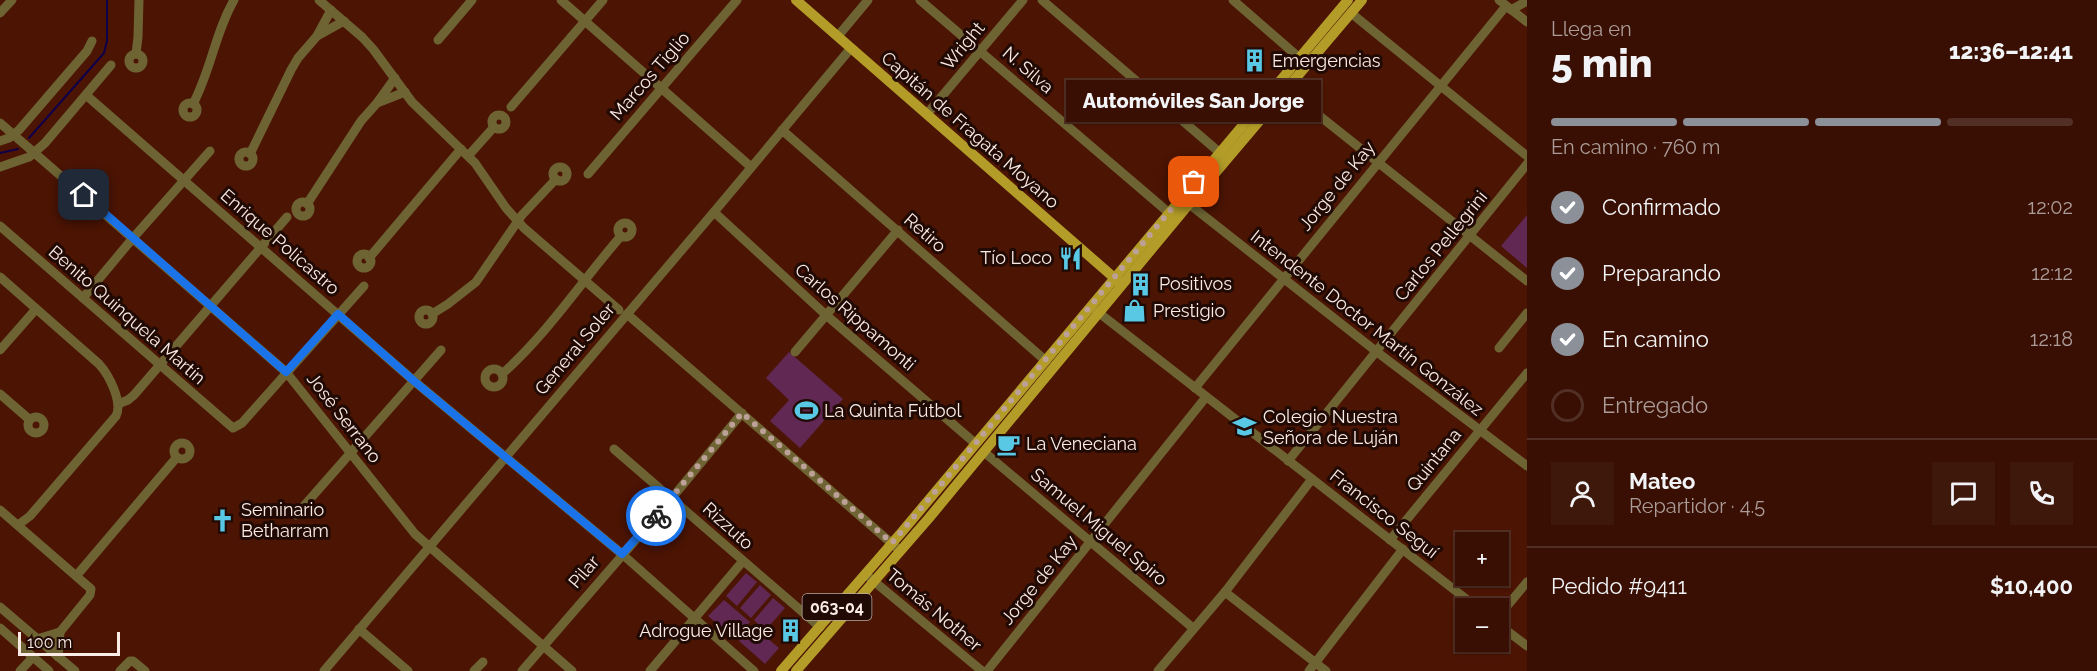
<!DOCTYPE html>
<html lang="es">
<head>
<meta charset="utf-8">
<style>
  :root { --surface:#380f02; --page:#3f180c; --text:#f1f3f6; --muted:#ab9c99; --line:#522f24; --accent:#8c9099 }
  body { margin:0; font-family:Raleway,sans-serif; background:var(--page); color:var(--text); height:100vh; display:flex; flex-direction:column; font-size:22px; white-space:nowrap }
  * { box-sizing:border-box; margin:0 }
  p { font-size:20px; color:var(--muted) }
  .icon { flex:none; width:33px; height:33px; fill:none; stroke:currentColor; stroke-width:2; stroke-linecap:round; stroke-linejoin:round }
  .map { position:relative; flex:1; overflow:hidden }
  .drawer { display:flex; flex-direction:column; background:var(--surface); width:570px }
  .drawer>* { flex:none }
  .controls { position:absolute; left:1455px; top:532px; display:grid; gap:12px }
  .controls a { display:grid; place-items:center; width:54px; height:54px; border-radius:0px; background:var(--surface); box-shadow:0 2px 4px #0004,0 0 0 2px var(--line); font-size:30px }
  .scale { position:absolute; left:18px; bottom:15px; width:102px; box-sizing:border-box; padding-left:6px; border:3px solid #faebe7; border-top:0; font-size:16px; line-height:21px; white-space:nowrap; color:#faebe7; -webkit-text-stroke:4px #210a04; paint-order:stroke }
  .pin { position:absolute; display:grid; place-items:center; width:51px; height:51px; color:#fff; margin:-26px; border-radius:12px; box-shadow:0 3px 9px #0006 }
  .courier { position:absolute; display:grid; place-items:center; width:60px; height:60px; margin:-30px; border:4px solid #1a73e8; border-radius:50%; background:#fff; color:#222; box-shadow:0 2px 8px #0007 }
  .bubble { position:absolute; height:42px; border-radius:0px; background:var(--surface); box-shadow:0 2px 4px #0004,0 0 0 2px var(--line); font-size:20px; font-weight:800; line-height:42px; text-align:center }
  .summary em { font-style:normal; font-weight:800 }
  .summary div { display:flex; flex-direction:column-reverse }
  .summary { display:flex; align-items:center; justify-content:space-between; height:102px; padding:0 24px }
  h1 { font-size:39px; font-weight:800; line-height:45px }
  .bar { display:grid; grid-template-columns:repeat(4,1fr); gap:9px 6px; align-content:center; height:72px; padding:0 24px }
  .bar i { height:8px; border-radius:4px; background:var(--line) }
  .bar .on { background:var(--accent) }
  .bar p { grid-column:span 4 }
  .line { display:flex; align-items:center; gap:15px; padding:0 24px; border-top:2px solid var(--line) }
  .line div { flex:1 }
  .round { display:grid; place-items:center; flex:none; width:63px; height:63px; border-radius:0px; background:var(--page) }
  ol { padding:0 24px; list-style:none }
  li { display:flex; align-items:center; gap:18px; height:66px }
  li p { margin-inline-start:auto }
  li .icon { padding:6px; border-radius:50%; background:var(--accent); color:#fff; stroke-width:4 }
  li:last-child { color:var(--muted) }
  li i { width:33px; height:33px; border:3px solid var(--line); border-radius:50% }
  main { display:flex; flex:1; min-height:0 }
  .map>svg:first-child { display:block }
  .green { fill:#602853 }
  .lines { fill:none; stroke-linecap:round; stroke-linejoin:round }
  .stream { stroke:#10004a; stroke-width:2 }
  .minor { stroke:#6e6433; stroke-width:9 }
  .major { stroke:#b39d28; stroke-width:10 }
  .done { stroke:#bda097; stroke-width:6; stroke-dasharray:0 10.8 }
  .route { stroke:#1a73e8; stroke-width:8 }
  .labels { text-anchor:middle; stroke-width:6; stroke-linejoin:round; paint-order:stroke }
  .shield { fill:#210a04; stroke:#b9a8a3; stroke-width:1.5 }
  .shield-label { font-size:16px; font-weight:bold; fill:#faebe7 }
  .street-label { font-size:18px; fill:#faebe7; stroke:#210a04 }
  .poi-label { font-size:18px; fill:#faebe7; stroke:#210a04; text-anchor:start }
</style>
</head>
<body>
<main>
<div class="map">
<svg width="1527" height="671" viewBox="0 0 1527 671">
  <rect width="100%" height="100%" fill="#4b1403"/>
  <g class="green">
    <polygon points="1527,215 1527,268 1501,246"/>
    <polygon points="789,352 843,399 800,448 770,421 789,400 766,378"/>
    <polygon points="746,573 757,582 737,606 726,596"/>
    <polygon points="760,585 771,595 751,618 740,608"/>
    <polygon points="773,598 785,608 765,631 754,620"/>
    <polygon points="724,600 750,622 735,639 708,616"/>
    <polygon points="753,626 779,648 765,664 739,641"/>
  </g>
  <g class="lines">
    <g class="stream">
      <polyline points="29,138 104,53 107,41 107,0"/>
      <polyline points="0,153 18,149"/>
    </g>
    <g class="minor">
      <polyline points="319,0 362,37 373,49 412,102 475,163 506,208 524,228 619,310"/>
      <polyline points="561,0 751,167"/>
      <polyline points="920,0 1168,212"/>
      <polyline points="1042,0 1219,152"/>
      <polyline points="1233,0 1303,61"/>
      <polyline points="1499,0 1527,22"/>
      <polyline points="1511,10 1527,1"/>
      <polyline points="0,13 12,0"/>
      <polyline points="1351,13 1527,156"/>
      <polyline points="317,36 344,21"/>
      <polyline points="838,36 868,0"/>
      <polyline points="438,40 472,0"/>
      <circle cx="136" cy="61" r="7"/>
      <polyline points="136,54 138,37 139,0"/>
      <polyline points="1282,86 1527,281"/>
      <polyline points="86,95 414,381 622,554 754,671"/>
      <circle cx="190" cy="110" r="7"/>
      <polyline points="377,103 405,92"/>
      <path d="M193,104c18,-34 22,-71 41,-104"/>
      <polyline points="511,107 603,0"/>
      <polyline points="927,114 1023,0"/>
      <circle cx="499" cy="122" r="7"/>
      <polyline points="0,123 286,372 415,534 572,671"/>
      <polyline points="782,130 1046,361"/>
      <polyline points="0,141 9,138 19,130 87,51 92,41"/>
      <circle cx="246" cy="159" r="7"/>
      <polyline points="250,154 291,70 298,58 317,36 331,10"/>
      <polyline points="469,155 494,127"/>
      <polyline points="0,167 29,157 45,143 111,65"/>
      <circle cx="560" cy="174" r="7"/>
      <polyline points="588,174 737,0"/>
      <circle cx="303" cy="209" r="7"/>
      <polyline points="307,204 361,121 377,103 395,78"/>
      <polyline points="1189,204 1377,352 1527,466"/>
      <polyline points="714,212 826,315 976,444"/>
      <circle cx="625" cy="230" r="7"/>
      <polyline points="0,226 233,428 242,423 364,286"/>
      <circle cx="364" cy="261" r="7"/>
      <polyline points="369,258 461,149"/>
      <path d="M0,277l99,87c10,11 24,38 17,52l-86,100 -12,9"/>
      <polyline points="83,298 133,238 210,151"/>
      <polyline points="1094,309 1479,609"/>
      <circle cx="426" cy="317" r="7"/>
      <polyline points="432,314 448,304 476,282 522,215 556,179"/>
      <polyline points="627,314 897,548"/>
      <polyline points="1499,348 1527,313"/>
      <polyline points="0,350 36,309"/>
      <polyline points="795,352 898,230"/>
      <circle cx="494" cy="378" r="9"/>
      <path d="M502,374c46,-41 79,-92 119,-138"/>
      <polyline points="1195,388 1506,6"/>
      <polyline points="0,394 30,420"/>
      <polyline points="118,404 128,400 134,395 287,217"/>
      <circle cx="36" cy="425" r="8"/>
      <circle cx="182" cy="451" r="8"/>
      <polyline points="614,449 820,627"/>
      <polyline points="984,452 1193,628"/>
      <polyline points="1288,461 1527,164"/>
      <polyline points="0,510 91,589 90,595 60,632"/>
      <polyline points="296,515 441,350"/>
      <polyline points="1390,540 1527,373"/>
      <polyline points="77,575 177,457"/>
      <polyline points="870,578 982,671"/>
      <polyline points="1225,592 1326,671"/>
      <polyline points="0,607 75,671"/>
      <polyline points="1498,617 1527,582"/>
      <polyline points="1498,624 1527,646"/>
      <polyline points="0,628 49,671"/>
      <polyline points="359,629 408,671"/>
      <polyline points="37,639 60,632 58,657"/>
      <polyline points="20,671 33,657"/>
      <polyline points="120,671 130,661 133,661 145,671"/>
      <polyline points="324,671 714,212 851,48"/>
      <polyline points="474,671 483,662"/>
      <polyline points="522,671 672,498 742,413"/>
      <polyline points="650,671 743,561"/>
      <polyline points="987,671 1206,397"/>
      <polyline points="1158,671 1225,592 1312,479"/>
      <polyline points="1309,671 1403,549"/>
    </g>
    <g class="major">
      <polyline points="796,0 1119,282"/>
      <polyline points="781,671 901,533 1348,0"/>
      <polyline points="796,671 929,518 1189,204 1362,0"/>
    </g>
  </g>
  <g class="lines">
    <polyline class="done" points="656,516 742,413 892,543 1194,182"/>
    <polyline class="route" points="84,195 286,372 338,314 414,381 622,554 656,516"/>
  </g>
  <defs>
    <symbol id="building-bare" viewBox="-9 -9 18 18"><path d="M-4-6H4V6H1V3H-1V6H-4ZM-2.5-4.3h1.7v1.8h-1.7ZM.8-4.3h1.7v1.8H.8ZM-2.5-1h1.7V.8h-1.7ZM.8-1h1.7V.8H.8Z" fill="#59c8e5" stroke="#210a04" stroke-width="2.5" paint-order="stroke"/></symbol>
    <symbol id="restaurant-bare" viewBox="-9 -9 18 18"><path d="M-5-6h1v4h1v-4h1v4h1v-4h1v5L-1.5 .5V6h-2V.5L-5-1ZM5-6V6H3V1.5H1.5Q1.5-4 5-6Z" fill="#59c8e5" stroke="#210a04" stroke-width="2.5" paint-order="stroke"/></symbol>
    <symbol id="shop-bare" viewBox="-9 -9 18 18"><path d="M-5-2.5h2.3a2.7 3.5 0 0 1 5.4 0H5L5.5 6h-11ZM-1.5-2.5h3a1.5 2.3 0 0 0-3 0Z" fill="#59c8e5" stroke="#210a04" stroke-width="2.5" paint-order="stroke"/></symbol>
    <symbol id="stadium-bare" viewBox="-9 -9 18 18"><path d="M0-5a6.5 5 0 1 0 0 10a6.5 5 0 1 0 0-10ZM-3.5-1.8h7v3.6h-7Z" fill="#59c8e5" stroke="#210a04" stroke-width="2.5" paint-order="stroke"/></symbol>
    <symbol id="school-bare" viewBox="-9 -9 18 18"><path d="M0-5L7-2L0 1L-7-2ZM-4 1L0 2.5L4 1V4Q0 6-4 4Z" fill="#59c8e5" stroke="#210a04" stroke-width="2.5" paint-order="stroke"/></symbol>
    <symbol id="cafe-bare" viewBox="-9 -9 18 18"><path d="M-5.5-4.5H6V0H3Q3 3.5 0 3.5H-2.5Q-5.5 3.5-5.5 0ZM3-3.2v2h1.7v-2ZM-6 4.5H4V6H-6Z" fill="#59c8e5" stroke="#210a04" stroke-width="2.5" paint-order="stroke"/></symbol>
    <symbol id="church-bare" viewBox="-9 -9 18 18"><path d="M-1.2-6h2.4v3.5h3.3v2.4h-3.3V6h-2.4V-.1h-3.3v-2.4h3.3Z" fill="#59c8e5" stroke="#210a04" stroke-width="2.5" paint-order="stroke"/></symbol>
  </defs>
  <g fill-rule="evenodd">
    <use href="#building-bare" x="1238" y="44" width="33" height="33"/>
    <use href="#restaurant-bare" x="1054" y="242" width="33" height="33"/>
    <use href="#building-bare" x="1124" y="268" width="33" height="33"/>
    <use href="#shop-bare" x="1118" y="294" width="33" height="33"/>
    <use href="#stadium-bare" x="790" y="394" width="33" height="33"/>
    <use href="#school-bare" x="1228" y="410" width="33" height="33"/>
    <use href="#cafe-bare" x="992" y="428" width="33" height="33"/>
    <use href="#church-bare" x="206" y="504" width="33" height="33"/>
    <use href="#building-bare" x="774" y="614" width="33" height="33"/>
  </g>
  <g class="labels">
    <rect class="shield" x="802.5" y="594" width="69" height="26" rx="4.5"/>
    <g class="shield-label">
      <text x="837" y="613">063-04</text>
    </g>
    <g class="street-label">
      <text transform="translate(963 46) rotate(-50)" y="6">Wright</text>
      <text transform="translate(1028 70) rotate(41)" y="6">N. Silva</text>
      <text transform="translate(650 76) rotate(-49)" y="6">Marcos Tiglio</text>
      <text transform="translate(970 130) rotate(41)" y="6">Capitán de Fragata Moyano</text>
      <text transform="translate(1337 186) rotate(-51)" y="6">Jorge de Kay</text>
      <text transform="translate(925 233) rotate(41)" y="6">Retiro</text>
      <text transform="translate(280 242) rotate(41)" y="6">Enrique Policastro</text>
      <text transform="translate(1441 246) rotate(-51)" y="6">Carlos Pellegrini</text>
      <text transform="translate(127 315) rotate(41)" y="6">Benito Quinquela Martín</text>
      <text transform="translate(855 317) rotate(41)" y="6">Carlos Rippamonti</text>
      <text transform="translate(1367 323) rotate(38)" y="6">Intendente Doctor Martín González</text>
      <text transform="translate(575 349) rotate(-50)" y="6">General Soler</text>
      <text transform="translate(344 418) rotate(52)" y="6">José Serrano</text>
      <text transform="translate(1434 460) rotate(-51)" y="6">Quintana</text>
      <text transform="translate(1384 514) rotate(38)" y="6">Francisco Seguí</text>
      <text transform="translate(728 526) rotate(42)" y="6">Rizzuto</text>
      <text transform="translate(1099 527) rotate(40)" y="6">Samuel Miguel Spiro</text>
      <text transform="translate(584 572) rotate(-49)" y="6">Pilar</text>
      <text transform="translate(1039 580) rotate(-51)" y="6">Jorge de Kay</text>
      <text transform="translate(934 610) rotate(40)" y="6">Tomás Nother</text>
    </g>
    <g class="poi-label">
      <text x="1272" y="67">Emergencias</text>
      <text x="1052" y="264" text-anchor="end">Tío Loco</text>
      <text x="1159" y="290">Positivos</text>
      <text x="1153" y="317">Prestigio</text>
      <text x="824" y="417">La Quinta Fútbol</text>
      <text x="1263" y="423">Colegio Nuestra<tspan x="1263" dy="21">Señora de Luján</tspan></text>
      <text x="1026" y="450">La Veneciana</text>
      <text x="241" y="516">Seminario<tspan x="241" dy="21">Betharram</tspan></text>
      <text x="773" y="637" text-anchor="end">Adrogue Village</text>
    </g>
  </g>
</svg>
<div class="controls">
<a>+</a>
<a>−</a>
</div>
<div class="scale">100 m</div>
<div class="pin" style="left:1194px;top:182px;background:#ea580c"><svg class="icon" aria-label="bag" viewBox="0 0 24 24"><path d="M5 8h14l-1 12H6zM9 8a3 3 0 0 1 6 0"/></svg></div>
<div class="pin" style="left:84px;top:195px;background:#1f2937"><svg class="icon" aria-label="home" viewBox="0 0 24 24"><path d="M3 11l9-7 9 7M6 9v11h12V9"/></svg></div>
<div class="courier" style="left:656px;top:516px"><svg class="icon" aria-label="bike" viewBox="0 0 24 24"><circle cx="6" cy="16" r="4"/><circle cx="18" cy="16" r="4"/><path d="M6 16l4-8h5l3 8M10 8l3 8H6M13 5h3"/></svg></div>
<div class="bubble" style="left:1066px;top:80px;width:255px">Automóviles San Jorge</div>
</div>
<section class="drawer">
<div class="summary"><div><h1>5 min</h1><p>Llega en</p></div><em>12:36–12:41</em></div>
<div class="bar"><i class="on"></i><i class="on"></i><i class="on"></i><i></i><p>En camino · 760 m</p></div>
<ol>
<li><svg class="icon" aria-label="check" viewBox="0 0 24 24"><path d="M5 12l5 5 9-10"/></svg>Confirmado<p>12:02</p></li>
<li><svg class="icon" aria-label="check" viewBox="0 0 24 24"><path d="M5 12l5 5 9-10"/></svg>Preparando<p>12:12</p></li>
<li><svg class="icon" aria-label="check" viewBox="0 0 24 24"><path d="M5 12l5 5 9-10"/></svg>En camino<p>12:18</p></li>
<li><i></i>Entregado</li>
</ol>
<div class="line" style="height:108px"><a class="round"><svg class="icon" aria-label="person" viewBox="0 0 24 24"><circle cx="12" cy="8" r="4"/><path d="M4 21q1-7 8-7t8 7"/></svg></a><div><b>Mateo</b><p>Repartidor · 4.5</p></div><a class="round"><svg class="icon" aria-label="chat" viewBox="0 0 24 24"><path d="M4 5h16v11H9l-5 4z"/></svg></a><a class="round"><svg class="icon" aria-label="phone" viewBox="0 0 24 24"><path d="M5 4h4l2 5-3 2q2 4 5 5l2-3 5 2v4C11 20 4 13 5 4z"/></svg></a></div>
<div class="line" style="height:78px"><div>Pedido #9411</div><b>$10,400</b></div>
</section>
</main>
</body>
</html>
